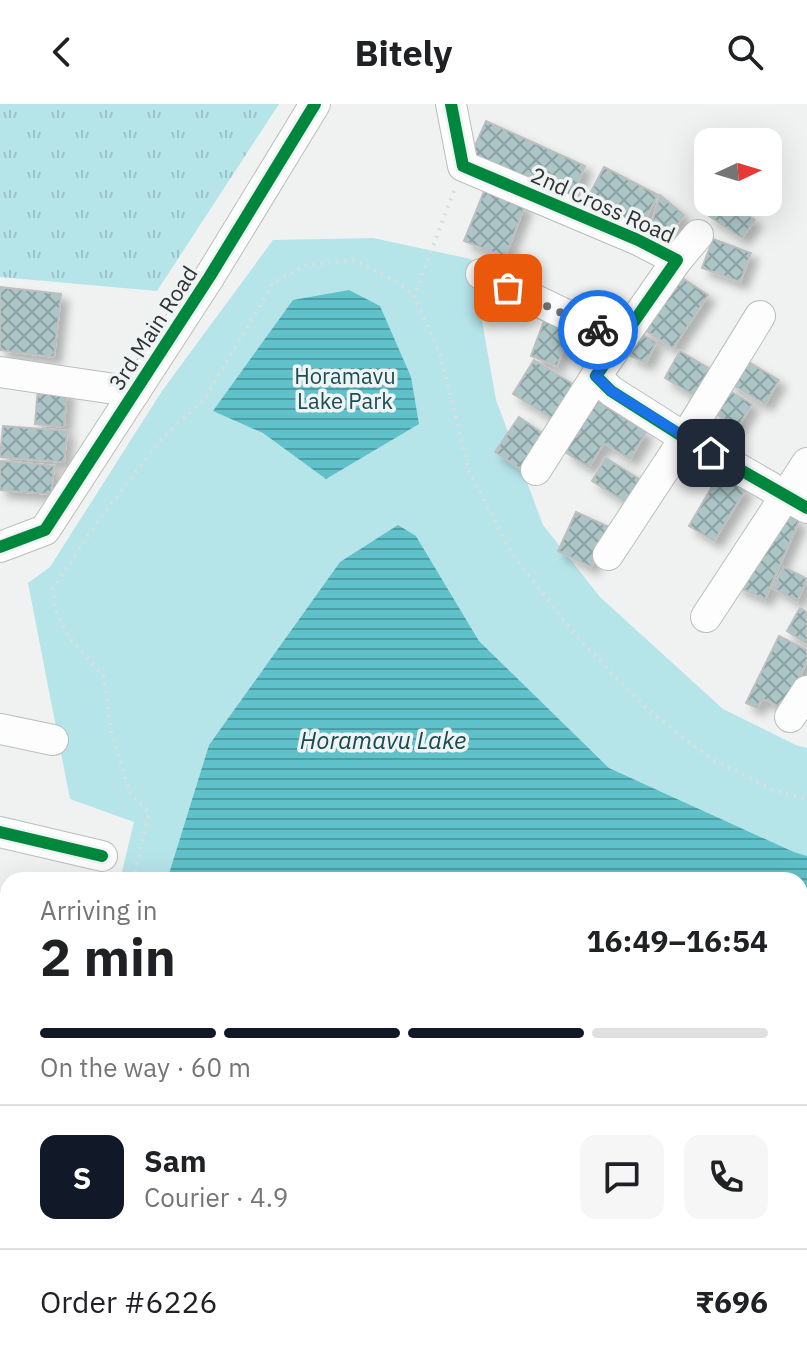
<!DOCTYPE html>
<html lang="en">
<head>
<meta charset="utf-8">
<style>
  :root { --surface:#fff; --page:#f6f6f6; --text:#202124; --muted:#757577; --line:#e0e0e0; --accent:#111827 }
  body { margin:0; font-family:"IBM Plex Sans",sans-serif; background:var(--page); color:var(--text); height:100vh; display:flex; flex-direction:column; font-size:30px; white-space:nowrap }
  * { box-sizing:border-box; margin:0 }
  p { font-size:26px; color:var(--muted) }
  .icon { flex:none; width:44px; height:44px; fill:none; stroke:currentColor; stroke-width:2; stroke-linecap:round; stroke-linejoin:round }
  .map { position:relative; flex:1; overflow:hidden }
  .sheet { position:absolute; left:0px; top:768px; width:808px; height:496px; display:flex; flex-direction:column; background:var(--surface); border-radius:24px 24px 0 0; box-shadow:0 8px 32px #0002 }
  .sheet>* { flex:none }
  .needle { width:52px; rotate:86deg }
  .fabs { position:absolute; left:694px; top:24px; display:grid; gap:16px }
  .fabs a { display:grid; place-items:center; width:88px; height:88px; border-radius:16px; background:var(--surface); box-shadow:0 8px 32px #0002; font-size:40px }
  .pin { position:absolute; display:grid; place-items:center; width:68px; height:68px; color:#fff; margin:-34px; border-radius:16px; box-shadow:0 4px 12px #0006 }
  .courier { position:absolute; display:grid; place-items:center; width:80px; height:80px; margin:-40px; border:6px solid #1a73e8; border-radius:50%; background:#fff; color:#222; box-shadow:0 2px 10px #0007 }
  .head em { font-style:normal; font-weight:700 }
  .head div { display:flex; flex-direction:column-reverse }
  .head { display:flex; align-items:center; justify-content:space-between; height:136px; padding:0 40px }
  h1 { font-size:52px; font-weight:700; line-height:60px }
  .bar { display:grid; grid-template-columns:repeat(4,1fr); gap:12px 8px; align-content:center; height:96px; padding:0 40px }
  .bar i { height:10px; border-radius:6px; background:var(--line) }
  .bar .selected { background:var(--accent) }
  .bar p { grid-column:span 4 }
  .line { display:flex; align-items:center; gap:20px; padding:0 40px; border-top:2px solid var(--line) }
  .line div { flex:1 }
  .round { display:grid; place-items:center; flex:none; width:84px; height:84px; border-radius:16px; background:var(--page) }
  header { display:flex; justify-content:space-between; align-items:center; height:104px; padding:0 40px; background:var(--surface); font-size:36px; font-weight:700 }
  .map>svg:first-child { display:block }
  .grass { fill:url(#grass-tufts) }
  .park { fill:#b5e4e9 }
  .water { fill:url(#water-rules) }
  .building { fill:url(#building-cross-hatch); stroke:#bdbfbf; stroke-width:2; filter:url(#shadow) }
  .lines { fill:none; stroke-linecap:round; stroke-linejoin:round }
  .minor-casing { stroke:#bbbdbd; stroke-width:32 }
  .path { stroke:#dcdede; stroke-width:4; stroke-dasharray:2 6; stroke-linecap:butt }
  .minor { stroke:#fdfdfd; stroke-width:30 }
  .cycleway-casing { stroke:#eff3f3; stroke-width:17 }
  .cycleway { stroke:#00873e; stroke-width:12 }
  .done { stroke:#737575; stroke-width:8; stroke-dasharray:0 14.4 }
  .route { stroke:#1a73e8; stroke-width:10 }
  .labels { text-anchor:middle; stroke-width:7; stroke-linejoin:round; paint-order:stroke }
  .street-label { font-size:22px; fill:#303131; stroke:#eff3f3 }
  .park-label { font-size:22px; fill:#194f54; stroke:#eff3f3 }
  .water-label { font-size:24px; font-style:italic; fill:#154c51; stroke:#eff3f3 }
</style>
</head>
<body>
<header><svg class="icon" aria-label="back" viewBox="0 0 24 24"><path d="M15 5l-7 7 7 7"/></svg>Bitely<svg class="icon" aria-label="search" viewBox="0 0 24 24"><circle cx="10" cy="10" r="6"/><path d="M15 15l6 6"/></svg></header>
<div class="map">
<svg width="807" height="1264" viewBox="0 0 807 1264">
  <defs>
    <pattern id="grass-tufts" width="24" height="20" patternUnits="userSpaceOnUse" patternTransform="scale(2)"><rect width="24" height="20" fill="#b5e4e9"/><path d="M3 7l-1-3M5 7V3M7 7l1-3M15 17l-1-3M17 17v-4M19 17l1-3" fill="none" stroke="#9cc4c8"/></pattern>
    <pattern id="water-rules" width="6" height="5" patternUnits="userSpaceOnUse" patternTransform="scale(2)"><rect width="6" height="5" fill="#5fc1c9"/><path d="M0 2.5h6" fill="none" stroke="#4f9da4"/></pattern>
    <pattern id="building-cross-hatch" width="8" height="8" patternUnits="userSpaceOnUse" patternTransform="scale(2)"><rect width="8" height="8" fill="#acc6c8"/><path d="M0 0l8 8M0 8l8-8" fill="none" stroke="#8ca1a3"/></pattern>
    <filter id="shadow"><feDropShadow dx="7" dy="7" stdDeviation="4" flood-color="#0004"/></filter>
  </defs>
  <rect width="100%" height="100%" fill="#f0f2f2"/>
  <polygon class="grass" points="0,0 279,0 157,187 0,173"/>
  <g class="park">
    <polygon points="373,134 471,155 496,296 543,421 600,493 723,605 796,641 807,644 807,752 794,748 609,664 479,537 416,432 340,458 209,641 167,776 120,776 134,718 70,695 28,479 50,463 162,287 273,136"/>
    <polygon points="807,1064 807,1186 800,1193 800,1071"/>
    <polygon points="76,1256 132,1256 133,1264 77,1264"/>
    <polygon points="625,1256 735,1256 727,1264 616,1264"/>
  </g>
  <g class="water">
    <polygon points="349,186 380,202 411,273 419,320 326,375 263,329 213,307 293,196"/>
    <polygon points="398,421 416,432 479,537 609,664 794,748 807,752 807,1064 800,1071 800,776 167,776 209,641 340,458"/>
    <polygon points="132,1256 625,1256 616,1264 133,1264"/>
  </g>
  <g class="building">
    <polygon points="486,17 585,62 569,98 470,53"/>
    <polygon points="604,63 658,91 641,123 587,95"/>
    <polygon points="485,85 525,101 505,153 464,137"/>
    <polygon points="660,91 684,111 671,130 650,125"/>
    <polygon points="718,98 729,98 755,116 742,134 709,112"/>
    <polygon points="713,135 751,149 740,178 702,164"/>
    <polygon points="675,169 708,191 673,244 640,223"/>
    <polygon points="0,183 61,190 54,253 0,246"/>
    <polygon points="544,217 570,226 557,262 531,252"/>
    <polygon points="639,229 656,238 646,259 628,251"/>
    <polygon points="680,247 712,266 697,293 665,274"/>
    <polygon points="742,254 779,276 765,300 728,278"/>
    <polygon points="534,256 576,282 555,316 513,290"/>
    <polygon points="38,283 67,285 64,323 35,320"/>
    <polygon points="725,284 752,300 738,323 711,307"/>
    <polygon points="597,297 646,328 630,355 604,339 589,363 565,348"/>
    <polygon points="519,313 548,333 525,368 495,348"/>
    <polygon points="3,322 67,327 64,358 0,353"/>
    <polygon points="606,354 641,376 627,399 592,377"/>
    <polygon points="0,357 54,362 51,390 0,386"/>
    <polygon points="720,369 746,385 714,437 689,422"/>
    <polygon points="576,408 609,423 591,463 558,447"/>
    <polygon points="780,408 799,417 765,495 735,482"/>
    <polygon points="784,463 807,475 797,497 773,484"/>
    <polygon points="800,504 807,508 807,540 787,527"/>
    <polygon points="779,532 807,546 807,557 784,605 762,594 757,604 746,599"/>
    <polygon points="5,885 8,885 8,926 0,925"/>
  </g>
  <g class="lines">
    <defs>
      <g id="minor">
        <polyline points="451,0 463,62 638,136 677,156 596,272 611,287 685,334 807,404"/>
        <polyline points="677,156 698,131"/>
        <polyline points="481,170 619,236"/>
        <polyline points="0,268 135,288"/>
        <polyline points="536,366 596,272"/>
        <polyline points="0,443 45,426 210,172 315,0"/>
        <polyline points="608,451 685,334 760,212"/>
        <polyline points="706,513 807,359"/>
        <polyline points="790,613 807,587"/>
        <polyline points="0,625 53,636"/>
        <polyline points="0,728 102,752"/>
        <polyline points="0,871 8,873"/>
        <polyline points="0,1204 8,1206"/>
        <polyline points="802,1244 807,1248"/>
      </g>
    </defs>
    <use href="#minor" class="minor-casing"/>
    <g class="path">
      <polyline points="454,87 414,192 440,249 469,367 512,450 577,533 648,606 710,654 771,685 807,696"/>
      <polyline points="133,776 149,708 131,692 112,632 103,572 69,533 55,506 53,484 96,420 162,334 204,296 273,179 306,161 353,156 396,177 414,192"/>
      <polyline points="800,1164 807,1157"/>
      <polyline points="90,1256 90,1264"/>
      <polyline points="699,1264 707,1256"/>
    </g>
    <use href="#minor" class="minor"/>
    <defs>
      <g id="cycleway">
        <polyline points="451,0 463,62 638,136 677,156 596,272 611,287 685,334 807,404"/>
        <polyline points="0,443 45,426 210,172 315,0"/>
        <polyline points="0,728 102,752"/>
      </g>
    </defs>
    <use href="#cycleway" class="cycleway-casing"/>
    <use href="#cycleway" class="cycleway"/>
  </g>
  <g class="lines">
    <polyline class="done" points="508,184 598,226"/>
    <polyline class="route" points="598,226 619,236 596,272 611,287 711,349"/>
  </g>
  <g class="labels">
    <g class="street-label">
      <text transform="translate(603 101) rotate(24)" y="8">2nd Cross Road</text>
      <text transform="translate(153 224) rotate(-57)" y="8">3rd Main Road</text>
    </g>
    <g class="park-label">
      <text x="345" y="280">Horamavu<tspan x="345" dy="25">Lake Park</tspan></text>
    </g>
    <g class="water-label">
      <text x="383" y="645">Horamavu Lake</text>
    </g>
  </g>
</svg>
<div class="fabs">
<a><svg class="needle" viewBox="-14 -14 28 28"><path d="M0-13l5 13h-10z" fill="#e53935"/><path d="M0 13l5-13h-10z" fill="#757577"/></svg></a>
</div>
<div class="pin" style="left:508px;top:184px;background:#ea580c"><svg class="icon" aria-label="bag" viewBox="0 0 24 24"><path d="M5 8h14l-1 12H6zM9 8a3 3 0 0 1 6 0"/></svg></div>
<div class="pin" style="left:711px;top:349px;background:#1f2937"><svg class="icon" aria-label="home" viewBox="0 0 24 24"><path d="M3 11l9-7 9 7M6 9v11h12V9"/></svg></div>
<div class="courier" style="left:598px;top:226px"><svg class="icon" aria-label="bike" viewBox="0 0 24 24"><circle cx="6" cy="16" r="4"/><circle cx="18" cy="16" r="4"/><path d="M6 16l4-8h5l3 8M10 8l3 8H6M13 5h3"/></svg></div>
<section class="sheet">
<div class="head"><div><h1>2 min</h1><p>Arriving in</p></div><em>16:49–16:54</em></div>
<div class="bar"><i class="selected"></i><i class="selected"></i><i class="selected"></i><i></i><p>On the way · 60 m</p></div>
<div class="line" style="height:144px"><b class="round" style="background:var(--accent);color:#fff">S</b><div><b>Sam</b><p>Courier · 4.9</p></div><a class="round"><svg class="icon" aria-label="chat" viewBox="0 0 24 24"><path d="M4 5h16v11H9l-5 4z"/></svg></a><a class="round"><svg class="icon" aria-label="phone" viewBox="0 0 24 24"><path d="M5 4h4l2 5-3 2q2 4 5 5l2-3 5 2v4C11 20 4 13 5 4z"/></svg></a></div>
<div class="line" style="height:104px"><div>Order #6226</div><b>₹696</b></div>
</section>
</div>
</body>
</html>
